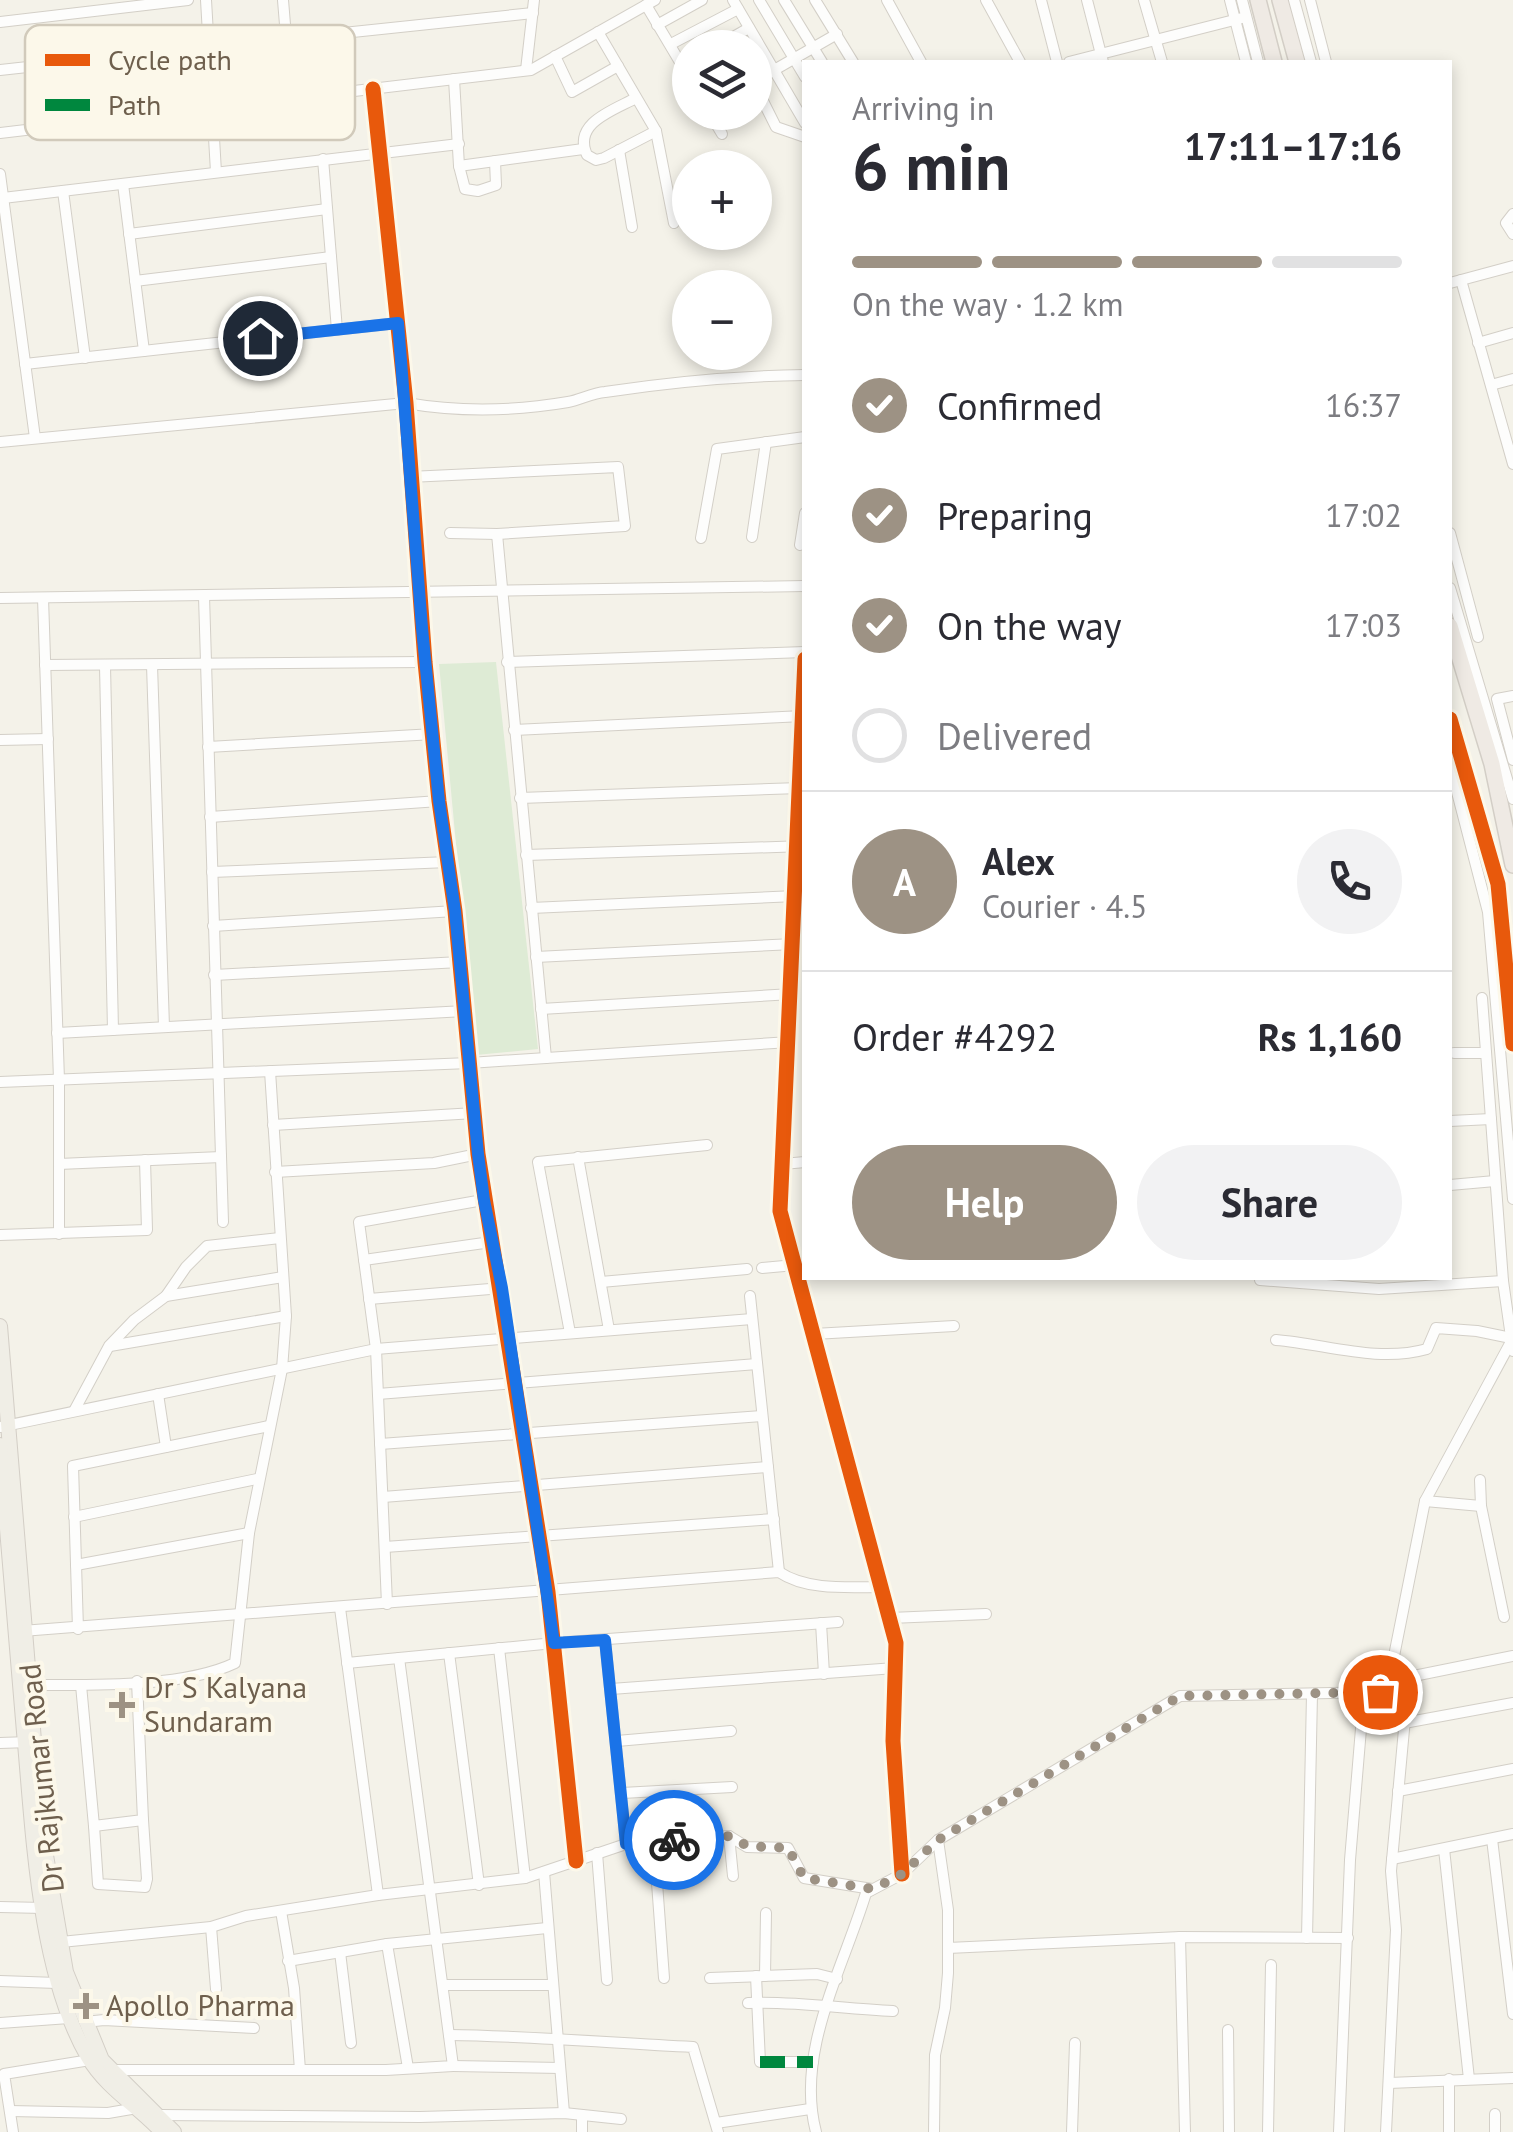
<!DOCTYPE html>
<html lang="en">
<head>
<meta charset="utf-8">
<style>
  :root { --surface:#fff; --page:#f2f2f3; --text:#2b2b33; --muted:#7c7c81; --line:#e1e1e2; --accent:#9d9284 }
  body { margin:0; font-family:"PT Sans",sans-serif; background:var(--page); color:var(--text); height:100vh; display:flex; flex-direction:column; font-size:38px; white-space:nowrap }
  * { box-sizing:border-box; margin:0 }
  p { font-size:32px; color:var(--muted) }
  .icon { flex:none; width:55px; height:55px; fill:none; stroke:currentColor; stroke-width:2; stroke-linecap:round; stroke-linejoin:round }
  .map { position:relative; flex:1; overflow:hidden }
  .sheet { position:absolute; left:802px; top:60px; width:650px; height:1220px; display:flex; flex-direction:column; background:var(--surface); border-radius:0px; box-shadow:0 5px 15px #0003 }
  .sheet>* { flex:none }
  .buttons { position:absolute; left:672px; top:30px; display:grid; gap:20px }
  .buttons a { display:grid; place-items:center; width:100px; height:100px; border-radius:50%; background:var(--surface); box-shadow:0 5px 15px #0003; font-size:50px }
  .pin { position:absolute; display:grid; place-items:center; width:85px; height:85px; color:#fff; margin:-42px; border:5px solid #fff; border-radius:50%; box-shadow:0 2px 10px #0007 }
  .courier { position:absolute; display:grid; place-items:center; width:100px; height:100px; margin:-50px; border:8px solid #1a73e8; border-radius:50%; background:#fff; color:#222; box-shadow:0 2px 12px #0007 }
  .summary em { font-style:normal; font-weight:700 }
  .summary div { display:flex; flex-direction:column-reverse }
  .summary { display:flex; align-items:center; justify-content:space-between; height:170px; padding:0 50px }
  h1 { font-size:65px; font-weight:700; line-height:75px }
  .bar { display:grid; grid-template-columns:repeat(4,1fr); gap:15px 10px; align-content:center; height:120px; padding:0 50px }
  .bar i { height:12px; border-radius:8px; background:var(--line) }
  .bar .active { background:var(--accent) }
  .bar p { grid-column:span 4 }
  .line { display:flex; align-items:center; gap:25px; padding:0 50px; border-top:2px solid var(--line) }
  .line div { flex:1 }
  .round { display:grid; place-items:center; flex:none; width:105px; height:105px; border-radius:52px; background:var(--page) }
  ol { padding:0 50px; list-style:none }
  li { display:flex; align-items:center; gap:30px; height:110px }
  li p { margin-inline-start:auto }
  li .icon { padding:10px; border-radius:50%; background:var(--accent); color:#fff; stroke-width:4 }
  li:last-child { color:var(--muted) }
  li i { width:55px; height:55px; border:5px solid var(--line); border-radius:50% }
  .primary-button { display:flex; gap:20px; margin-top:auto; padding:20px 50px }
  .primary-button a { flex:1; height:115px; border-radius:60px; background:var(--accent); color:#fff; font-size:40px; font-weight:700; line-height:115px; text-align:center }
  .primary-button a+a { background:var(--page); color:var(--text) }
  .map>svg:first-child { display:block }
  .green { fill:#deebd5 }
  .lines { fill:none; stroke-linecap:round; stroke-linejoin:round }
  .minor-casing { stroke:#d3cfc7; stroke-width:12 }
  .major-casing { stroke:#d3cec6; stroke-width:16 }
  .highway-casing { stroke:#d3cec6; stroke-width:18 }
  .minor { stroke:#fdfdfc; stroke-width:10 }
  .major { stroke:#f0eee6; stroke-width:14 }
  .highway { stroke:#efeae4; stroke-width:15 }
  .quiet { stroke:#00873e; stroke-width:12; stroke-dasharray:25 12; stroke-linecap:butt }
  .cycleway-casing { stroke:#fcf8ea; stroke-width:21 }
  .cycleway { stroke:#e8590c; stroke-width:15 }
  .done { stroke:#9d9284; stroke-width:10; stroke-dasharray:0 18 }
  .route { stroke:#1a73e8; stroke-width:12 }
  .poi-dot { fill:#9d9284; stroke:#fcf8ea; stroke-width:4 }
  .labels { text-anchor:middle; stroke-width:8; stroke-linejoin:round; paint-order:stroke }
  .poi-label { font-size:30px; fill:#6e5f4d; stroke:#fcf8ea; text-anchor:start }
  .street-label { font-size:30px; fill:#6e5f4d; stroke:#fcf8ea }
  .key { fill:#fcf8ea; stroke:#d1cabb; stroke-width:2.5 }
  .key-label { font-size:28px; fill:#6e5f4d }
</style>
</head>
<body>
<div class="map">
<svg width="1513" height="2132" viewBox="0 0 1513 2132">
  <rect width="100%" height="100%" fill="#f4f2e9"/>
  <polygon class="green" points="496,662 538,1049 476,1055 439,664"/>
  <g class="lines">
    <defs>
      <g id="minor">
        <polyline points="206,0 216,172"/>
        <polyline points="283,0 291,98"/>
        <polyline points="733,0 805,123"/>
        <polyline points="759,0 805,77"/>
        <polyline points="784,0 822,62"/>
        <polyline points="815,0 853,62"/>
        <polyline points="887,0 921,62"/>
        <polyline points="986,0 1020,62"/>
        <polyline points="1041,0 1057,62"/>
        <polyline points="1087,0 1103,62"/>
        <polyline points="1144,0 1162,62"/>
        <polyline points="1230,0 1246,62"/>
        <polyline points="1242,0 1258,62"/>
        <polyline points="1294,0 1311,62"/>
        <polyline points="1310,0 1326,62"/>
        <polyline points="646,5 690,79"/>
        <polyline points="0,22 188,0"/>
        <polyline points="657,25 702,0"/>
        <polyline points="598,32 656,131 674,223"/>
        <polyline points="286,39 533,13"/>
        <polyline points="671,44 738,9"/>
        <polyline points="714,48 749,28"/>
        <polyline points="555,56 572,92 618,66"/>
        <polyline points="1069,62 1246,17"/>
        <polyline points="0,70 209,47"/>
        <polyline points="526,70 534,0"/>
        <polyline points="454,79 459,166 465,189 478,191 496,185 495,161"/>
        <polyline points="755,81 837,34"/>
        <polyline points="755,85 776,127 805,137"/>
        <polyline points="373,89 406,403 425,662 439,801 455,911 478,1154 548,1592 576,1861"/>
        <path d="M636,98c-22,12 -64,25 -49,57l9,5 8,-2 52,-27"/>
        <polyline points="709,112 722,134"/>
        <polyline points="0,133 531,70 655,0"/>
        <polyline points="619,150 632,227"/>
        <polyline points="323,159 337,330"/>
        <polyline points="459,166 583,149"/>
        <polyline points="0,174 35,438"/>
        <polyline points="123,184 144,351"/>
        <polyline points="63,191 85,358"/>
        <polyline points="3,198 459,144"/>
        <polyline points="1513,214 1506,223 1513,234"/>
        <polyline points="129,234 327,209"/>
        <polyline points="1461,280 1513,464"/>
        <polyline points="135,281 331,257"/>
        <polyline points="1450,283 1513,266"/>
        <polyline points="1478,343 1513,333"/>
        <polyline points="25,364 398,323"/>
        <polyline points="1491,385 1513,379"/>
        <path d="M0,442l406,-39c52,9 109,8 162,-1 12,-2 24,-9 37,-10 66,-10 133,-16 200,-17"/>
        <polyline points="409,477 618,467 625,526 497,534 450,533"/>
        <polyline points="1450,533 1478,637"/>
        <polyline points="497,534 546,1058"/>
        <polyline points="752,537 766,442"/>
        <polyline points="701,538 717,449 805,437"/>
        <polyline points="800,545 805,513"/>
        <polyline points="1450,588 1513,799"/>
        <polyline points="204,596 223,1222"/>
        <polyline points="0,598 805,586"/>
        <polyline points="43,598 59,1080 59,1234"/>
        <polyline points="805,659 780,1211 896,1643 893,1741 902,1874"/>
        <polyline points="507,662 805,652"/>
        <polyline points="45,665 425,662"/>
        <polyline points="152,665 164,1027"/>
        <polyline points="105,666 113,1030"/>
        <polyline points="1513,696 1497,699 1513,760"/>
        <polyline points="514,730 803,716"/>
        <polyline points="0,740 48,739"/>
        <polyline points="208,747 434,734"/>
        <polyline points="1450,765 1488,912 1513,1199"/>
        <polyline points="520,798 800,788"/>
        <polyline points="210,817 439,801"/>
        <polyline points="526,855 805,846"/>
        <polyline points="212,872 448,862"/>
        <polyline points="531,908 796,896"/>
        <polyline points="213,926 455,911"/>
        <polyline points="536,957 794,944"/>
        <polyline points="214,975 460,962"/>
        <polyline points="1482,998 1503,1281 1513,1351"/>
        <polyline points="541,1009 792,994"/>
        <polyline points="57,1033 465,1011"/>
        <polyline points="1454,1053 1486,1053"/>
        <polyline points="0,1082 469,1063 790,1042"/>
        <polyline points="1450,1121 1491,1119"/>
        <polyline points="273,1125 475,1113"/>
        <polyline points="578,1157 609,1330"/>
        <polyline points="59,1164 221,1157"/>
        <polyline points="783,1164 805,1162"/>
        <polyline points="275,1172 434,1163 478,1154"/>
        <polyline points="1450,1185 1495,1181"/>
        <polyline points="0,1235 147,1230 145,1160"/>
        <polyline points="364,1260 491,1242"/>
        <polyline points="762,1268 795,1265"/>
        <polyline points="1260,1280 1379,1289 1503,1281"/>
        <polyline points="601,1282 747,1269"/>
        <polyline points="166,1296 283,1277"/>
        <polyline points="750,1296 779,1572"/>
        <polyline points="369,1299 502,1288"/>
        <polyline points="570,1333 538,1162 707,1145"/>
        <polyline points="814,1334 954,1326"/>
        <path d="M1276,1340c50,4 101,23 151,9l9,-21 41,3 34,7"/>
        <polyline points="110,1346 286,1316"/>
        <polyline points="158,1394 166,1447"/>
        <polyline points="378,1394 757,1364"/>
        <polyline points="74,1411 109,1346 134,1320 166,1296 186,1267 207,1246 280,1238"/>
        <polyline points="0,1427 376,1349 752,1319"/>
        <polyline points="380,1444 762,1416"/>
        <polyline points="1480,1480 1481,1506 1504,1617"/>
        <polyline points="383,1497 768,1467"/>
        <polyline points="1425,1501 1481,1506"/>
        <polyline points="74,1517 257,1479"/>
        <polyline points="385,1547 774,1519"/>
        <polyline points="76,1565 249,1533"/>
        <polyline points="387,1604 376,1349 359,1222 483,1200"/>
        <polyline points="340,1608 378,1895"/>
        <polyline points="890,1618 986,1614"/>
        <polyline points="821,1623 824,1674"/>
        <polyline points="78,1629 73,1466 269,1426"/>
        <path d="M22,1631l757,-59c28,19 71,15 103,15"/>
        <polyline points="605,1640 626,1844"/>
        <polyline points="499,1648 525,1878"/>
        <polyline points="449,1653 479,1885"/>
        <polyline points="347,1663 554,1643 838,1622"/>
        <polyline points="1389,1681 1513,1656"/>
        <path d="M31,1685c58,0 152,3 204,-22l14,-130 33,-164 4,-53 -16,-245"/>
        <polyline points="81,1685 94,1826 143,1820 137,1681"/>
        <polyline points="611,1689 895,1668"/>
        <polyline points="1404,1723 1513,1703"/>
        <polyline points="617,1741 731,1731"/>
        <polyline points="0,1743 29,1742"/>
        <polyline points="1398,1791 1513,1769"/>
        <polyline points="622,1793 732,1787"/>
        <polyline points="94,1826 98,1884 145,1887 147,1879 143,1820"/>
        <polyline points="729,1836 733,1876"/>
        <polyline points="1492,1839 1513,2014"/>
        <polyline points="654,1842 664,1978"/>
        <polyline points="1444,1849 1469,2079"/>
        <polyline points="597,1853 607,1980"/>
        <polyline points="1392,1859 1513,1834"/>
        <polyline points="544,1872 564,2113"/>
        <polyline points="0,1907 43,1908"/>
        <polyline points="281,1911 294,1988 300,2070"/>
        <polyline points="211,1927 216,1989"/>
        <polyline points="1180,1937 1185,2132"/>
        <polyline points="1307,1938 1312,1694"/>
        <polyline points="61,1942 211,1927 246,1916 378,1895 525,1878 626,1844 729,1836 747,1847 788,1848 804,1878 872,1889"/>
        <polyline points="387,1944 408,2068"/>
        <polyline points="948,1948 1180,1937 1348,1938"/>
        <polyline points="340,1952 351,2043"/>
        <polyline points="288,1961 387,1944 547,1928"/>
        <polyline points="756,1976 760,2062 813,2062"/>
        <polyline points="765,1976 766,1913"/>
        <polyline points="710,1978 817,1974 837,1979"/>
        <polyline points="0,1981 57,1983"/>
        <polyline points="444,1985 552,1985"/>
        <path d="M748,2003c48,-2 96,6 145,8"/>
        <polyline points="85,2022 104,2020 254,2028"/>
        <polyline points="0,2023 69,2018"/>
        <polyline points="1228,2030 1229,2132"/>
        <path d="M449,2035c82,1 162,8 244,12l25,85"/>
        <polyline points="453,2066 560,2068"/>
        <polyline points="112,2070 386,2070 453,2066 399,1658"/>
        <polyline points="1449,2079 1449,2132"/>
        <polyline points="1389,2083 1513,2078"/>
        <polyline points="10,2111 108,2113 137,2108"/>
        <polyline points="160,2115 420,2117 564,2113 621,2119"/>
        <polyline points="582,2115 582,2132"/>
        <polyline points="716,2123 810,2109"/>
        <polyline points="13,2132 4,2074 90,2060"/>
        <path d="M816,2132c-21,-80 27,-163 50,-239l36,-19 36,-34 242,-144 200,-4 9,-11 36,-180 88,-163"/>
        <polyline points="934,2132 935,2055 945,2008 948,1973 948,1910 938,1840"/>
        <polyline points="1072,2132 1075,2043"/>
        <polyline points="1268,2132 1271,1965"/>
        <polyline points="1339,2132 1350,1860 1364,1693"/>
        <polyline points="1386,2132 1396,1930 1391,1871 1409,1675"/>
        <polyline points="1495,2132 1495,2114"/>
      </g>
      <g id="major">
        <polyline points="0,1326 41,1826 66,1972 102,2060 174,2132"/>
        <path d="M0,1445c8,95 16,191 24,287 9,98 14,239 64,325 18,31 50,49 74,75"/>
      </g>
      <g id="highway">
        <polyline points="1258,0 1274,62"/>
        <polyline points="1280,0 1297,62"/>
        <polyline points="1450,626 1492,764 1513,865"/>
        <polyline points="1450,719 1498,884 1513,1044"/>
      </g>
    </defs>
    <use href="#minor" class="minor-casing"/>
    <use href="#major" class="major-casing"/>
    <use href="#highway" class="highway-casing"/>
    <use href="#minor" class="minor"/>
    <use href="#major" class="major"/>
    <use href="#highway" class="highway"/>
    <polyline class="quiet" points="760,2062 813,2062"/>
    <defs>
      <g id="cycleway">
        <polyline points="373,89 406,403 425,662 439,801 455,911 478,1154 548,1592 576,1861"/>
        <polyline points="805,659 780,1211 896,1643 893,1741 902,1874"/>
        <polyline points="1450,719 1498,884 1513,1044"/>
      </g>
    </defs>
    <use href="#cycleway" class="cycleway-casing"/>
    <use href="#cycleway" class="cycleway"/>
  </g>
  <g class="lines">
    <polyline class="done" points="674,1840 730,1836 747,1846 788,1848 804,1878 873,1889 902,1874 938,1840 1180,1696 1380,1692"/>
    <polyline class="route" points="260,338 398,323 422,628 439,801 455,911 478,1154 484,1200 502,1288 554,1643 605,1640 626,1844 674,1840"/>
  </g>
  <g class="poi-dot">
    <path d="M117 1690h10v10h10v10h-10v10h-10v-10h-10v-10h10z"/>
    <path d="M81 1991h10v10h10v10h-10v10h-10v-10h-10v-10h10z"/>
  </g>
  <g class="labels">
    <g class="poi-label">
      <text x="144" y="1698">Dr S Kalyana<tspan x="144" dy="34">Sundaram</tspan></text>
      <text x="106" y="2016">Apollo Pharma</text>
    </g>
    <g class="street-label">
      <text transform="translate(42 1778) rotate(-96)" y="10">Dr Rajkumar Road</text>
    </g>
  </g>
  <rect x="25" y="25" width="330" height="115" rx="15" class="key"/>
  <rect x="45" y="54" width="45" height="12" fill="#e8590c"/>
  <rect x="45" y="99" width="45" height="12" fill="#00873e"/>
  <g class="key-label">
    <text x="108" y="70">Cycle path</text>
    <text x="108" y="115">Path</text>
  </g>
</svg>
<div class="buttons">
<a><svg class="icon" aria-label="layers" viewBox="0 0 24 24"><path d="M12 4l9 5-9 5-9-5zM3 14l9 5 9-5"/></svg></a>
<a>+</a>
<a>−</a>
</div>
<div class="pin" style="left:1380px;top:1692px;background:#ea580c"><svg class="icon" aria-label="bag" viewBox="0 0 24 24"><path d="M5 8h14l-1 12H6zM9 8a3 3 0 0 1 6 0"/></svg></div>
<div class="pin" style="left:260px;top:338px;background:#1f2937"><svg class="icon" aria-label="home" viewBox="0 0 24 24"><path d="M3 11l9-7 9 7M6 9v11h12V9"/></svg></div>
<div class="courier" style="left:674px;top:1840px"><svg class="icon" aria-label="bike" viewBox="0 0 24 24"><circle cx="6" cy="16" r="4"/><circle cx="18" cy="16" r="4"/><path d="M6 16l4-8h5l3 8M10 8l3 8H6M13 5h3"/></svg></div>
<section class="sheet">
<div class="summary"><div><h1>6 min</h1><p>Arriving in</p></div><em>17:11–17:16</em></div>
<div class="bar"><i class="active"></i><i class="active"></i><i class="active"></i><i></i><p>On the way · 1.2 km</p></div>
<ol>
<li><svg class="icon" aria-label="check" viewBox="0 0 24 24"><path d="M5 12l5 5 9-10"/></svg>Confirmed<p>16:37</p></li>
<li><svg class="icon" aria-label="check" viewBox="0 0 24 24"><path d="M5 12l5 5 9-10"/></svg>Preparing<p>17:02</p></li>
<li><svg class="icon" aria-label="check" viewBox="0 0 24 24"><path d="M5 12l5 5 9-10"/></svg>On the way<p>17:03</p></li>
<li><i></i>Delivered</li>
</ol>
<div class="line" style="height:180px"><b class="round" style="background:var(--accent);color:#fff">A</b><div><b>Alex</b><p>Courier · 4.5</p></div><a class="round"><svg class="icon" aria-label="phone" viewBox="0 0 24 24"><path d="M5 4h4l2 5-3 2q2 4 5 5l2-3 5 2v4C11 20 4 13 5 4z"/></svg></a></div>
<div class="line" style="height:130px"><div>Order #4292</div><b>Rs 1,160</b></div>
<div class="primary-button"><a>Help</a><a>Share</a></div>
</section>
</div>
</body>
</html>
